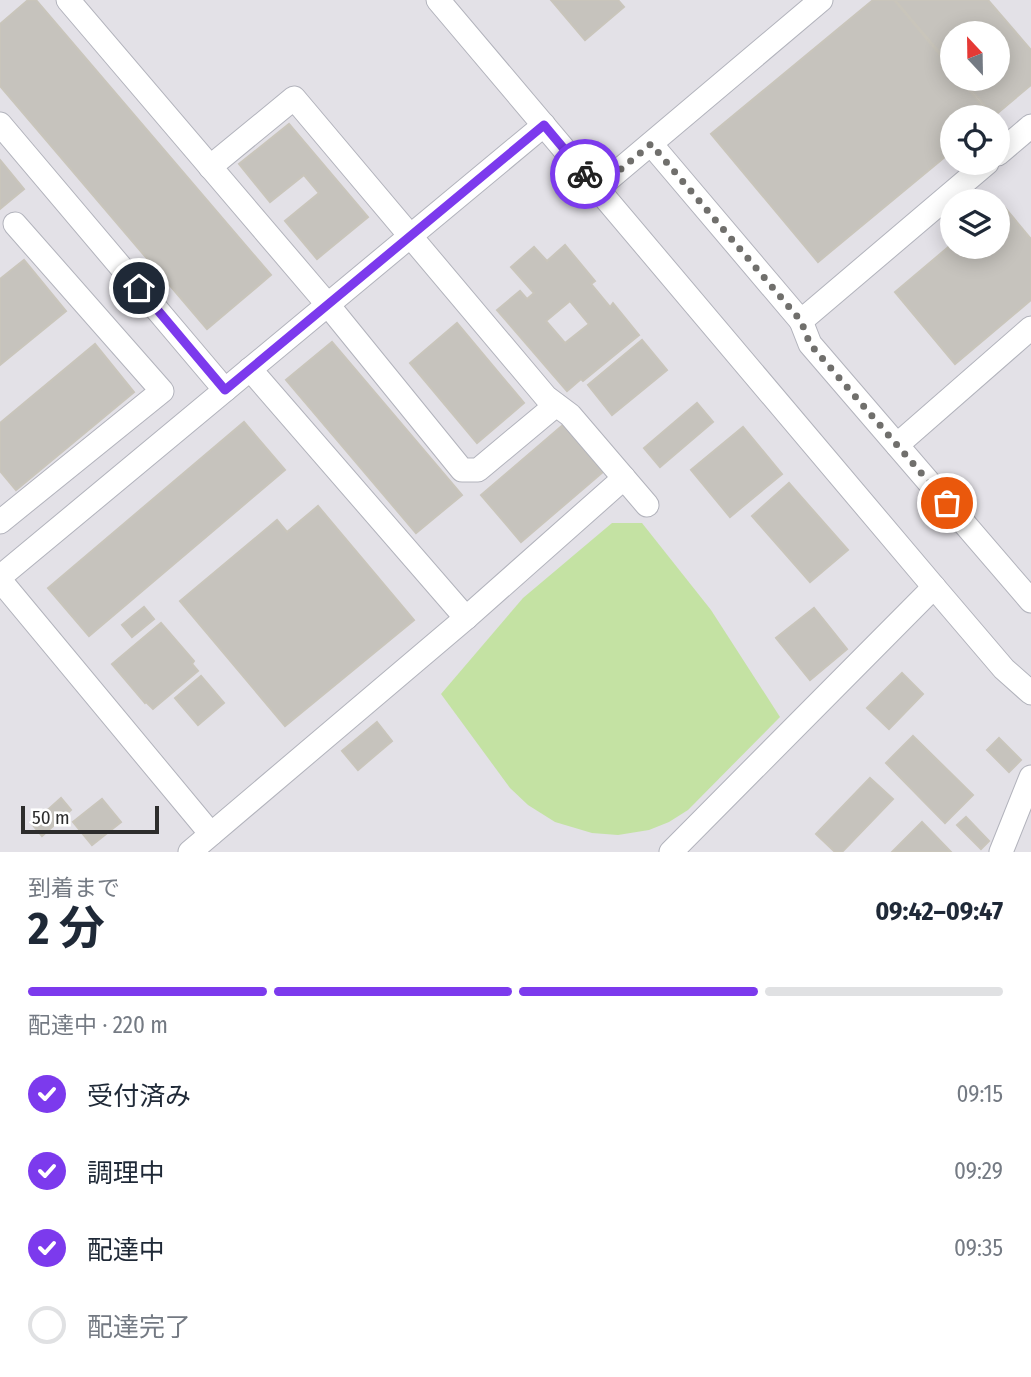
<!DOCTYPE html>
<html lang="ja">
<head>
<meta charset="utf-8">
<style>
  :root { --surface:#fff; --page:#f2f2f3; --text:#1f2937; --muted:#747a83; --line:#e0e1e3; --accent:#7c3aed }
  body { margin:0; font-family:"Fira Sans Condensed","Noto Sans JP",sans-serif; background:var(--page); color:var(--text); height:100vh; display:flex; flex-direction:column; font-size:26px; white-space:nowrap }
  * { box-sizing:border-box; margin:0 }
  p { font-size:23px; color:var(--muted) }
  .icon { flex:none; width:38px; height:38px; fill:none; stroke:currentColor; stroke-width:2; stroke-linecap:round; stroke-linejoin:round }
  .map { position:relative; height:852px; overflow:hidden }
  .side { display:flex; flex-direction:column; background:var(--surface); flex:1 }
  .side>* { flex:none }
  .needle { width:46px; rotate:338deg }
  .fabs { position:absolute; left:940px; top:21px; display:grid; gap:14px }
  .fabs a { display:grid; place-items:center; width:70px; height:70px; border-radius:50%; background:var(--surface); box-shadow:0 4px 18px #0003; font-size:35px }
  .scale { position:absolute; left:21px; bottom:18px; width:138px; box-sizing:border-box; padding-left:7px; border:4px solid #2d2d2d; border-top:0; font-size:19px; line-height:24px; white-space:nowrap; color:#2d2d2d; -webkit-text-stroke:5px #fff; paint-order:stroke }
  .pin { position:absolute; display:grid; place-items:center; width:60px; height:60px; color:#fff; margin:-30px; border:4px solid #fff; border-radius:50%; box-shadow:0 2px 7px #0007 }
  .courier { position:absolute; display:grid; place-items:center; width:70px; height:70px; margin:-35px; border:5px solid #7c3aed; border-radius:50%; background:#fff; color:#222; box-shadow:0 2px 9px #0007 }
  .headline em { font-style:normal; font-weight:700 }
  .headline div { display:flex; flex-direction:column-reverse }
  .headline { display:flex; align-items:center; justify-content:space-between; height:119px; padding:0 28px }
  h1 { font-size:46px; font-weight:700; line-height:52px }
  .bar { display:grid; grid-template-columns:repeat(4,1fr); gap:10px 7px; align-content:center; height:84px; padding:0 28px }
  .bar i { height:9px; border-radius:5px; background:var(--line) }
  .bar .on { background:var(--accent) }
  .bar p { grid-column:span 4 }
  ol { padding:0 28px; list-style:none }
  li { display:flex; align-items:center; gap:21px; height:77px }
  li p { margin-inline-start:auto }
  li .icon { padding:7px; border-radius:50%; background:var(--accent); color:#fff; stroke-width:4 }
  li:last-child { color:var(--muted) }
  li i { width:38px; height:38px; border:4px solid var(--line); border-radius:50% }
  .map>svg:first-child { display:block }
  .industrial { fill:#e3e1e7; fill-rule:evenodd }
  .pitch { fill:#c4e2a3 }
  .building { fill:#c6c3bd; stroke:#c9c5bb; stroke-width:2; fill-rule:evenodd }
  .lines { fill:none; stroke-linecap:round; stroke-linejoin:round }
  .minor-casing { stroke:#b2b3bc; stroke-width:25 }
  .minor { stroke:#fff; stroke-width:23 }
  .done { stroke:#706f6c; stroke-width:7; stroke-dasharray:0 12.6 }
  .route { stroke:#7c3aed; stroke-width:9 }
</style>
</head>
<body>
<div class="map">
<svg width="1031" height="852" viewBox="0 0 1031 852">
  <rect width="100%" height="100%" fill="#ede9e2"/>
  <path class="industrial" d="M0,0h1031v852h-1031zM952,33h46v46h-46zM952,117h46v46h-46zM952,201h46v46h-46z"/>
  <polygon class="pitch" points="612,523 642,523 711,610 780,717 688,810 669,822 649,830 618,835 592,833 555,822 528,805 510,788 441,694 523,598"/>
  <g class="building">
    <polygon points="28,0 36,0 271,275 207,329 0,86 0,24"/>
    <polygon points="551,0 618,0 624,7 585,40"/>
    <polygon points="873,0 894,0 952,69 952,79 960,79 992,117 952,117 952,151 818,262 711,134"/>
    <polygon points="895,0 988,0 1031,50 1031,85 994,116 962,79 998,79 998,33 952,33 952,67"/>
    <polygon points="289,124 368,217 317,259 285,221 319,193 304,175 270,202 239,164"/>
    <polygon points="0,160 24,189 0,209"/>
    <polygon points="1001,203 1031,239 1031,300 955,364 895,292 952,244 952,247 998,247 998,207"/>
    <path d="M565,245l30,36 -4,3 19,23 3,-4 26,32 -56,46 -2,-2 -14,12 -70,-81 23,-19 7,8 7,-6 -23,-26 23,-20 13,14zM570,301l19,23 -24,19 -19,-22z"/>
    <polygon points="24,260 66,311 0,365 0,279"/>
    <polygon points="457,323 524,403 477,443 410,363"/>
    <polygon points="642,340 667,370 612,415 588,385"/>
    <polygon points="332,342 462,495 416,533 286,380"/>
    <polygon points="95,344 134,392 16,490 0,471 0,423"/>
    <polygon points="697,403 713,422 660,467 644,448"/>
    <polygon points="244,422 285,470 89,636 48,588"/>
    <polygon points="563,425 603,472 521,542 481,495"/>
    <polygon points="743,427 782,474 730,517 691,470"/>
    <polygon points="789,483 848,550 810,582 752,516"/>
    <polygon points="318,506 414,620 285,726 180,601 277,520 287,532"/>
    <polygon points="144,607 154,619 132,637 122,625"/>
    <polygon points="814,608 847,649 810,680 776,638"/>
    <polygon points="161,623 194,661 192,664 198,671 153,709 146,702 145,703 112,664"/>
    <polygon points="902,673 923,694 889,729 867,708"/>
    <polygon points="201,676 224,703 198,725 175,698"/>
    <polygon points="377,722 392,741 358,770 342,751"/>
    <polygon points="913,736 973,795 945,823 886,763"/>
    <polygon points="999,738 1021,760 1009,772 987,750"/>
    <polygon points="870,778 893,799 842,852 835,852 816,834"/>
    <polygon points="61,798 71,810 42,836 32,824"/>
    <polygon points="102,799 121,822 92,845 73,822"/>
    <polygon points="966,817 989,841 981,849 957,825"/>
    <polygon points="922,822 951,852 892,852"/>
  </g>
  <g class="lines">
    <defs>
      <g id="minor">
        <polyline points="68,0 328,305 462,470 478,470 556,405"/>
        <polyline points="438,0 934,587 1004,669 1031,693"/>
        <polyline points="0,124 225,390"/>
        <polyline points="651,144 801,321 987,163"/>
        <polyline points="998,154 1031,126"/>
        <polyline points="210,167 294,98 546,397 570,415 647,505"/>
        <polyline points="597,189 821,0"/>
        <polyline points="801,321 810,344 1031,601"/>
        <polyline points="250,369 466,618"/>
        <polyline points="897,445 1031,328"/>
        <polyline points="0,522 162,391 15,224"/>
        <polyline points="0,577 544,125"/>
        <polyline points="0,580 211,834"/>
        <polyline points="190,852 466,618 624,478"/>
        <polyline points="671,852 934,587"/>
        <polyline points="1001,852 1031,777"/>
      </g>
    </defs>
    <use href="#minor" class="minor-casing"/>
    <use href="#minor" class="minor"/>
  </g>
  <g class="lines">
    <polyline class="done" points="585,174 597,189 651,144 801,321 810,344 947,503"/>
    <polyline class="route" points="139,288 225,390 544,125 585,174"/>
  </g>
</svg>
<div class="fabs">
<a><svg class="needle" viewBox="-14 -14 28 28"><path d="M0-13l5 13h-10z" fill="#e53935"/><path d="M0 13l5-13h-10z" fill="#747a83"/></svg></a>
<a><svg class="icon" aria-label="locate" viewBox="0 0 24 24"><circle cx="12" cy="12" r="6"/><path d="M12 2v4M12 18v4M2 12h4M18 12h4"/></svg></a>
<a><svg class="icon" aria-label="layers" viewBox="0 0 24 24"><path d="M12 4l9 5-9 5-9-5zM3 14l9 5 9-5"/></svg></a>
</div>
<div class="scale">50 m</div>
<div class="pin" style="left:947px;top:503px;background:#ea580c"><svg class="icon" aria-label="bag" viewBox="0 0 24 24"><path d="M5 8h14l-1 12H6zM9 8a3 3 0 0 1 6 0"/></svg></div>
<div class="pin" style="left:139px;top:288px;background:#1f2937"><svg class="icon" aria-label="home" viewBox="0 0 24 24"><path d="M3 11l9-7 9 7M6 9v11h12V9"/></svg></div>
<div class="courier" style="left:585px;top:174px"><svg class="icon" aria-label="bike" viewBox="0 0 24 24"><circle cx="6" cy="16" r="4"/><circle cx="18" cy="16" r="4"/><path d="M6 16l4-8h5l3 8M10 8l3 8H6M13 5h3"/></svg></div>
</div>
<section class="side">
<div class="headline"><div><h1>2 分</h1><p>到着まで</p></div><em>09:42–09:47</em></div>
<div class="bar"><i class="on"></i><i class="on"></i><i class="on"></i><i></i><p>配達中 · 220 m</p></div>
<ol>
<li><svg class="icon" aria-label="check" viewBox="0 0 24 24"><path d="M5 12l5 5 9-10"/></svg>受付済み<p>09:15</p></li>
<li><svg class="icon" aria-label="check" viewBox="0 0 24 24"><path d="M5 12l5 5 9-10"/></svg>調理中<p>09:29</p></li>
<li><svg class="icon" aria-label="check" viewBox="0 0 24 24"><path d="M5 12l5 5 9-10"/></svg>配達中<p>09:35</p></li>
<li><i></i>配達完了</li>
</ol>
</section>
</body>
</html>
